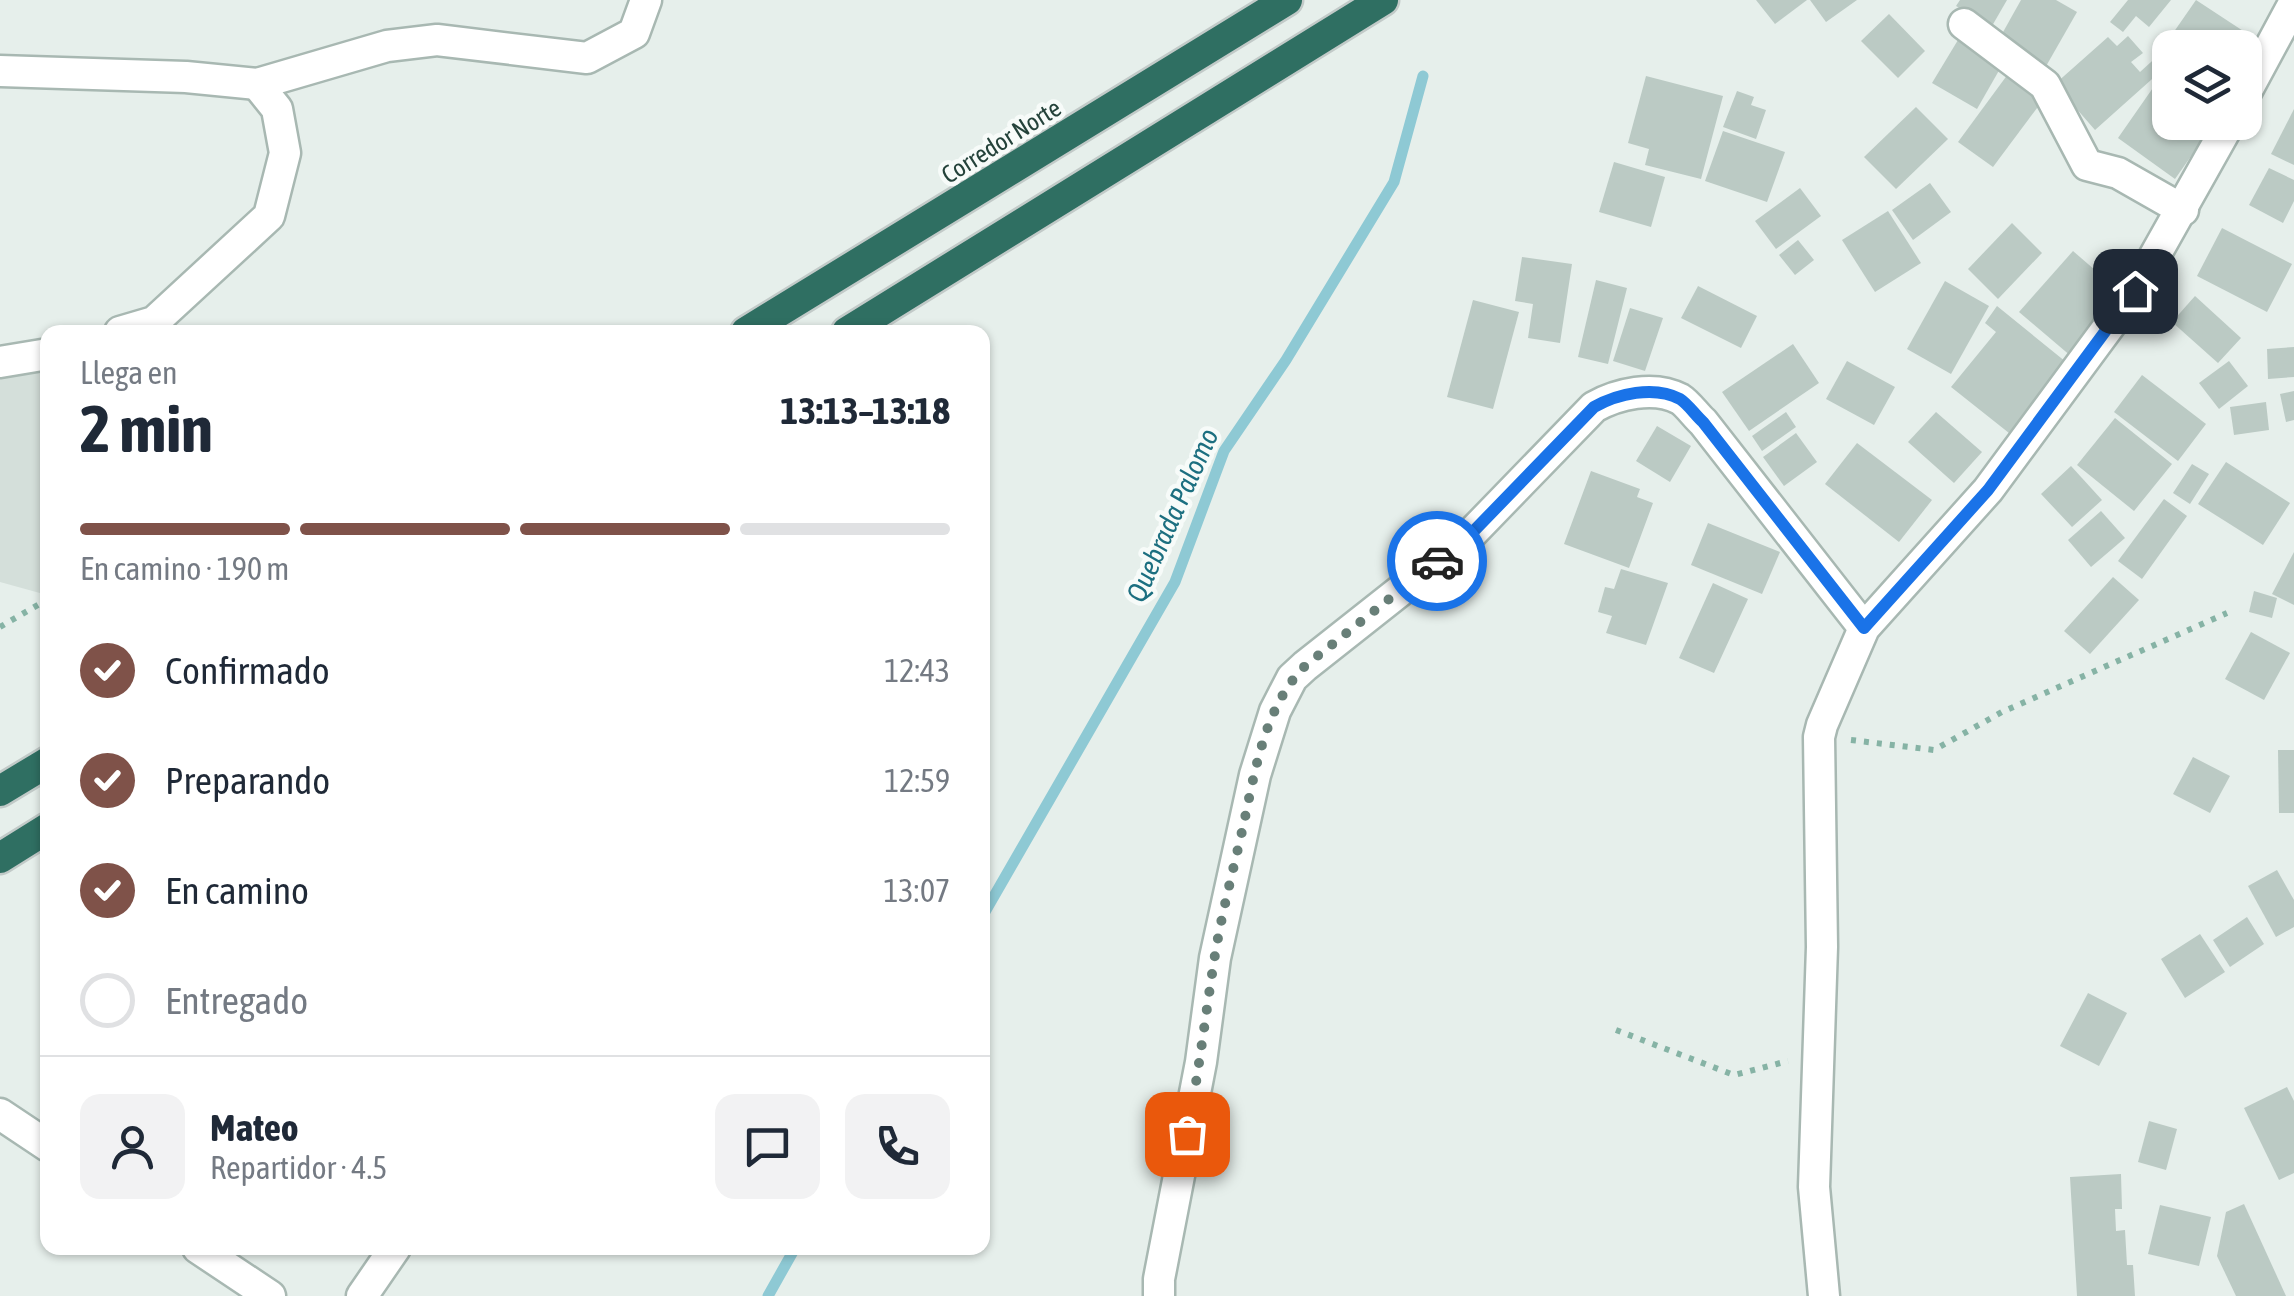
<!DOCTYPE html>
<html lang="es">
<head>
<meta charset="utf-8">
<style>
  :root { --surface:#fff; --page:#f2f2f3; --text:#1f2937; --muted:#747a83; --line:#e0e1e3; --accent:#7f5249 }
  body { margin:0; font-family:"Asap Condensed",sans-serif; background:var(--page); color:var(--text); height:100vh; display:flex; flex-direction:column; font-size:38px; white-space:nowrap }
  * { box-sizing:border-box; margin:0 }
  p { font-size:32px; color:var(--muted) }
  .icon { flex:none; width:55px; height:55px; fill:none; stroke:currentColor; stroke-width:2; stroke-linecap:round; stroke-linejoin:round }
  .map { position:relative; flex:1; overflow:hidden }
  .sheet { position:absolute; left:40px; top:325px; width:950px; height:930px; display:flex; flex-direction:column; background:var(--surface); border-radius:20px; box-shadow:0 2px 8px #0004 }
  .sheet>* { flex:none }
  .buttons { position:absolute; left:2152px; top:30px; display:grid; gap:20px }
  .buttons a { display:grid; place-items:center; width:110px; height:110px; border-radius:20px; background:var(--surface); box-shadow:0 2px 8px #0004; font-size:50px }
  .pin { position:absolute; display:grid; place-items:center; width:85px; height:85px; color:#fff; margin:-42px; border-radius:20px; box-shadow:0 5px 15px #0006 }
  .courier { position:absolute; display:grid; place-items:center; width:100px; height:100px; margin:-50px; border:8px solid #1a73e8; border-radius:50%; background:#fff; color:#222; box-shadow:0 2px 12px #0007 }
  .head em { font-style:normal; font-weight:700 }
  .head div { display:flex; flex-direction:column-reverse }
  .head { display:flex; align-items:center; justify-content:space-between; height:170px; padding:0 40px }
  h1 { font-size:65px; font-weight:700; line-height:75px }
  .bar { display:grid; grid-template-columns:repeat(4,1fr); gap:15px 10px; align-content:center; height:120px; padding:0 40px }
  .bar i { height:12px; border-radius:8px; background:var(--line) }
  .bar .active { background:var(--accent) }
  .bar p { grid-column:span 4 }
  .line { display:flex; align-items:center; gap:25px; padding:0 40px; border-top:2px solid var(--line) }
  .line div { flex:1 }
  .round { display:grid; place-items:center; flex:none; width:105px; height:105px; border-radius:20px; background:var(--page) }
  ol { padding:0 40px; list-style:none }
  li { display:flex; align-items:center; gap:30px; height:110px }
  li p { margin-inline-start:auto }
  li .icon { padding:10px; border-radius:50%; background:var(--accent); color:#fff; stroke-width:4 }
  li:last-child { color:var(--muted) }
  li i { width:55px; height:55px; border:5px solid var(--line); border-radius:50% }
  .map>svg:first-child { display:block }
  .built { fill:#d4dfda }
  .lines { fill:none; stroke-linecap:round; stroke-linejoin:round }
  .stream { stroke:#8ec9d4; stroke-width:11 }
  .building { fill:#bbcac4 }
  .minor-casing { stroke:#a8b8b2; stroke-width:35 }
  .highway-casing { stroke:#c2cac8; stroke-width:35 }
  .path { stroke:#86b3a5; stroke-width:6; stroke-dasharray:5 8; stroke-linecap:butt }
  .minor { stroke:#fff; stroke-width:30 }
  .highway { stroke:#2f6f62; stroke-width:30 }
  .done { stroke:#687f78; stroke-width:10; stroke-dasharray:0 18 }
  .route { stroke:#1a73e8; stroke-width:12 }
  .labels { text-anchor:middle; stroke-width:9; stroke-linejoin:round; paint-order:stroke }
  .street-label { font-size:25px; fill:#24423a; stroke:#f7fbf9 }
  .water-label { font-size:28px; font-style:italic; fill:#1c6f80; stroke:#f7fbf9 }
</style>
</head>
<body>
<div class="map">
<svg width="2294" height="1296" viewBox="0 0 2294 1296">
  <rect width="100%" height="100%" fill="#e6efeb"/>
  <polygon class="built" points="47,367 47,595 0,582 0,377"/>
  <g class="lines">
    <g class="stream">
      <polyline points="982,917 1175,582 1224,451 1286,360 1394,182 1423,76"/>
      <polyline points="768,1296 795,1248"/>
    </g>
  </g>
  <g class="building">
    <polygon points="1756,0 1807,0 1775,24"/>
    <polygon points="1810,0 1857,0 1826,22"/>
    <polygon points="1960,0 2007,0 1992,26 1956,6"/>
    <polygon points="2021,0 2056,0 2077,12 2045,68 1998,41"/>
    <polygon points="2128,0 2171,0 2149,27 2136,16 2123,32 2110,22"/>
    <polygon points="2196,0 2260,42 2245,63 2245,48 2170,48 2170,54 2162,49"/>
    <polygon points="1889,14 1925,51 1898,78 1861,41"/>
    <polygon points="1961,35 2005,60 1977,109 1932,83"/>
    <polygon points="2128,36 2143,53 2131,62 2140,72 2162,52 2170,63 2095,130 2055,84 2108,37 2117,46"/>
    <polygon points="2164,72 2170,76 2170,122 2215,122 2175,179 2118,138"/>
    <polygon points="2008,74 2043,100 1993,167 1958,142"/>
    <polygon points="1646,76 1723,96 1701,179 1645,165 1649,149 1628,143"/>
    <polygon points="1737,91 1754,97 1751,105 1766,110 1756,139 1723,127"/>
    <polygon points="1916,107 1948,139 1896,189 1864,157"/>
    <polygon points="2294,109 2294,165 2271,154"/>
    <polygon points="1723,131 1785,152 1767,202 1705,181"/>
    <polygon points="1614,162 1665,177 1651,227 1599,212"/>
    <polygon points="2269,168 2294,180 2294,201 2283,223 2249,205"/>
    <polygon points="1930,183 1951,212 1913,240 1892,210"/>
    <polygon points="1800,188 1821,216 1776,249 1755,221"/>
    <polygon points="1888,211 1921,263 1875,292 1842,240"/>
    <polygon points="2012,223 2042,253 1998,299 1968,269"/>
    <polygon points="2222,228 2292,264 2267,312 2197,276"/>
    <polygon points="1798,240 1814,260 1795,275 1779,255"/>
    <polygon points="2073,251 2125,296 2072,357 2019,312"/>
    <polygon points="1522,257 1572,264 1560,343 1528,338 1533,304 1515,301"/>
    <polygon points="1596,280 1627,288 1608,364 1578,357"/>
    <polygon points="1945,281 1989,306 1951,374 1907,349"/>
    <polygon points="1698,286 1757,316 1741,348 1681,318"/>
    <polygon points="2195,296 2241,338 2218,363 2172,322"/>
    <polygon points="1473,300 1519,312 1493,409 1447,397"/>
    <polygon points="1997,306 2066,362 2009,433 1951,387 1996,332 1985,323"/>
    <polygon points="1630,308 1663,318 1645,371 1613,361"/>
    <polygon points="1793,344 1819,383 1749,431 1722,392"/>
    <polygon points="2294,347 2294,377 2268,379 2267,349"/>
    <polygon points="1847,361 1895,387 1874,425 1826,399"/>
    <polygon points="2229,361 2248,386 2219,409 2199,383"/>
    <polygon points="2142,375 2206,424 2178,461 2114,412"/>
    <polygon points="2294,391 2294,420 2286,422 2280,394"/>
    <polygon points="2266,402 2269,430 2234,435 2230,407"/>
    <polygon points="1786,412 1796,427 1762,451 1752,436"/>
    <polygon points="1936,412 1982,452 1954,483 1908,442"/>
    <polygon points="2115,418 2172,464 2134,511 2077,465"/>
    <polygon points="1657,426 1691,446 1670,482 1636,461"/>
    <polygon points="1796,433 1817,462 1784,486 1763,457"/>
    <polygon points="1857,443 1932,500 1899,542 1825,484"/>
    <polygon points="2226,462 2290,503 2263,545 2198,504"/>
    <polygon points="2192,464 2209,474 2190,504 2173,493"/>
    <polygon points="2071,466 2102,500 2072,527 2041,494"/>
    <polygon points="1591,471 1640,489 1637,497 1653,503 1629,568 1564,544"/>
    <polygon points="2164,499 2187,516 2142,579 2118,561"/>
    <polygon points="2101,511 2125,538 2091,567 2068,540"/>
    <polygon points="1708,523 1780,552 1762,594 1691,565"/>
    <polygon points="2294,552 2294,605 2272,594"/>
    <polygon points="1621,569 1668,583 1646,645 1606,633 1612,616 1598,612 1605,587 1614,589"/>
    <polygon points="2113,577 2139,600 2090,654 2064,631"/>
    <polygon points="1713,583 1748,599 1714,673 1679,658"/>
    <polygon points="2254,591 2277,598 2272,618 2249,612"/>
    <polygon points="2251,632 2290,653 2264,700 2225,679"/>
    <polygon points="2278,750 2294,750 2294,813 2279,813"/>
    <polygon points="2193,757 2230,776 2210,813 2173,794"/>
    <polygon points="2277,870 2294,900 2294,927 2276,937 2248,886"/>
    <polygon points="2247,917 2264,944 2230,967 2213,940"/>
    <polygon points="2200,934 2225,972 2185,998 2161,959"/>
    <polygon points="2088,993 2127,1013 2099,1066 2060,1046"/>
    <polygon points="2287,1087 2294,1101 2294,1173 2279,1180 2244,1108"/>
    <polygon points="2149,1121 2177,1129 2166,1170 2138,1162"/>
    <polygon points="2121,1174 2122,1209 2115,1209 2116,1231 2125,1230 2127,1265 2133,1265 2135,1296 2077,1296 2070,1177"/>
    <polygon points="2244,1204 2286,1296 2236,1296 2217,1256 2226,1212"/>
    <polygon points="2160,1205 2211,1217 2199,1266 2148,1254"/>
  </g>
  <g class="lines">
    <defs>
      <g id="minor">
        <polyline points="1964,24 2045,85 2087,165 2118,173 2183,210"/>
        <polyline points="0,71 186,77 257,84 387,46 437,40 587,58 634,33 646,0"/>
        <polyline points="2245,94 2294,3"/>
        <polyline points="120,332 154,322 269,216 285,153 277,109 257,84"/>
        <polyline points="0,362 48,354"/>
        <polyline points="0,1114 48,1146"/>
        <polyline points="198,1248 270,1296"/>
        <polyline points="362,1296 395,1248"/>
        <path d="M1159,1296v-17l42,-217 14,-104 40,-183 20,-64 17,-33 13,-12 162,-128 127,-131c23,-13 60,-22 86,-8 8,5 16,17 23,23l161,206"/>
        <polyline points="1824,1296 1814,1187 1822,947 1819,737 1822,725 1864,628 1988,490 2135,291 2230,122"/>
      </g>
      <g id="highway">
        <polyline points="746,332 1287,0"/>
        <polyline points="847,332 1383,0"/>
        <polyline points="0,791 48,762"/>
        <polyline points="0,858 48,828"/>
      </g>
    </defs>
    <use href="#minor" class="minor-casing"/>
    <use href="#highway" class="highway-casing"/>
    <g class="path">
      <polyline points="0,627 48,599"/>
      <polyline points="1851,740 1934,750 2002,712 2227,613"/>
      <polyline points="1616,1030 1734,1075 1788,1061"/>
    </g>
    <use href="#minor" class="minor"/>
    <use href="#highway" class="highway"/>
  </g>
  <g class="lines">
    <path class="done" d="M1187,1134c11,-57 18,-115 27,-173 7,-45 19,-90 29,-134 12,-55 21,-120 62,-161l132,-105"/>
    <path class="route" d="M1437,561l30,-23 127,-131c23,-13 60,-22 86,-8 8,5 16,17 23,23l161,206 124,-138 147,-199"/>
  </g>
  <g class="labels">
    <g class="street-label">
      <text transform="translate(1001 141) rotate(-32)" y="9">Corredor Norte</text>
    </g>
    <g class="water-label">
      <text transform="translate(1172 515) rotate(-66)" y="10">Quebrada Palomo</text>
    </g>
  </g>
</svg>
<div class="buttons">
<a><svg class="icon" aria-label="layers" viewBox="0 0 24 24"><path d="M12 4l9 5-9 5-9-5zM3 14l9 5 9-5"/></svg></a>
</div>
<div class="pin" style="left:1187px;top:1134px;background:#ea580c"><svg class="icon" aria-label="bag" viewBox="0 0 24 24"><path d="M5 8h14l-1 12H6zM9 8a3 3 0 0 1 6 0"/></svg></div>
<div class="pin" style="left:2135px;top:291px;background:#1f2937"><svg class="icon" aria-label="home" viewBox="0 0 24 24"><path d="M3 11l9-7 9 7M6 9v11h12V9"/></svg></div>
<div class="courier" style="left:1437px;top:561px"><svg class="icon" aria-label="car" viewBox="0 0 24 24"><path d="M5 17H2v-5l4-1 3-4h7l3 4 3 1v5h-3M9 17h6M6 11h13"/><circle cx="7" cy="17" r="2"/><circle cx="17" cy="17" r="2"/></svg></div>
<section class="sheet">
<div class="head"><div><h1>2 min</h1><p>Llega en</p></div><em>13:13–13:18</em></div>
<div class="bar"><i class="active"></i><i class="active"></i><i class="active"></i><i></i><p>En camino · 190 m</p></div>
<ol>
<li><svg class="icon" aria-label="check" viewBox="0 0 24 24"><path d="M5 12l5 5 9-10"/></svg>Confirmado<p>12:43</p></li>
<li><svg class="icon" aria-label="check" viewBox="0 0 24 24"><path d="M5 12l5 5 9-10"/></svg>Preparando<p>12:59</p></li>
<li><svg class="icon" aria-label="check" viewBox="0 0 24 24"><path d="M5 12l5 5 9-10"/></svg>En camino<p>13:07</p></li>
<li><i></i>Entregado</li>
</ol>
<div class="line" style="height:180px"><a class="round"><svg class="icon" aria-label="person" viewBox="0 0 24 24"><circle cx="12" cy="8" r="4"/><path d="M4 21q1-7 8-7t8 7"/></svg></a><div><b>Mateo</b><p>Repartidor · 4.5</p></div><a class="round"><svg class="icon" aria-label="chat" viewBox="0 0 24 24"><path d="M4 5h16v11H9l-5 4z"/></svg></a><a class="round"><svg class="icon" aria-label="phone" viewBox="0 0 24 24"><path d="M5 4h4l2 5-3 2q2 4 5 5l2-3 5 2v4C11 20 4 13 5 4z"/></svg></a></div>
</section>
</div>
</body>
</html>
